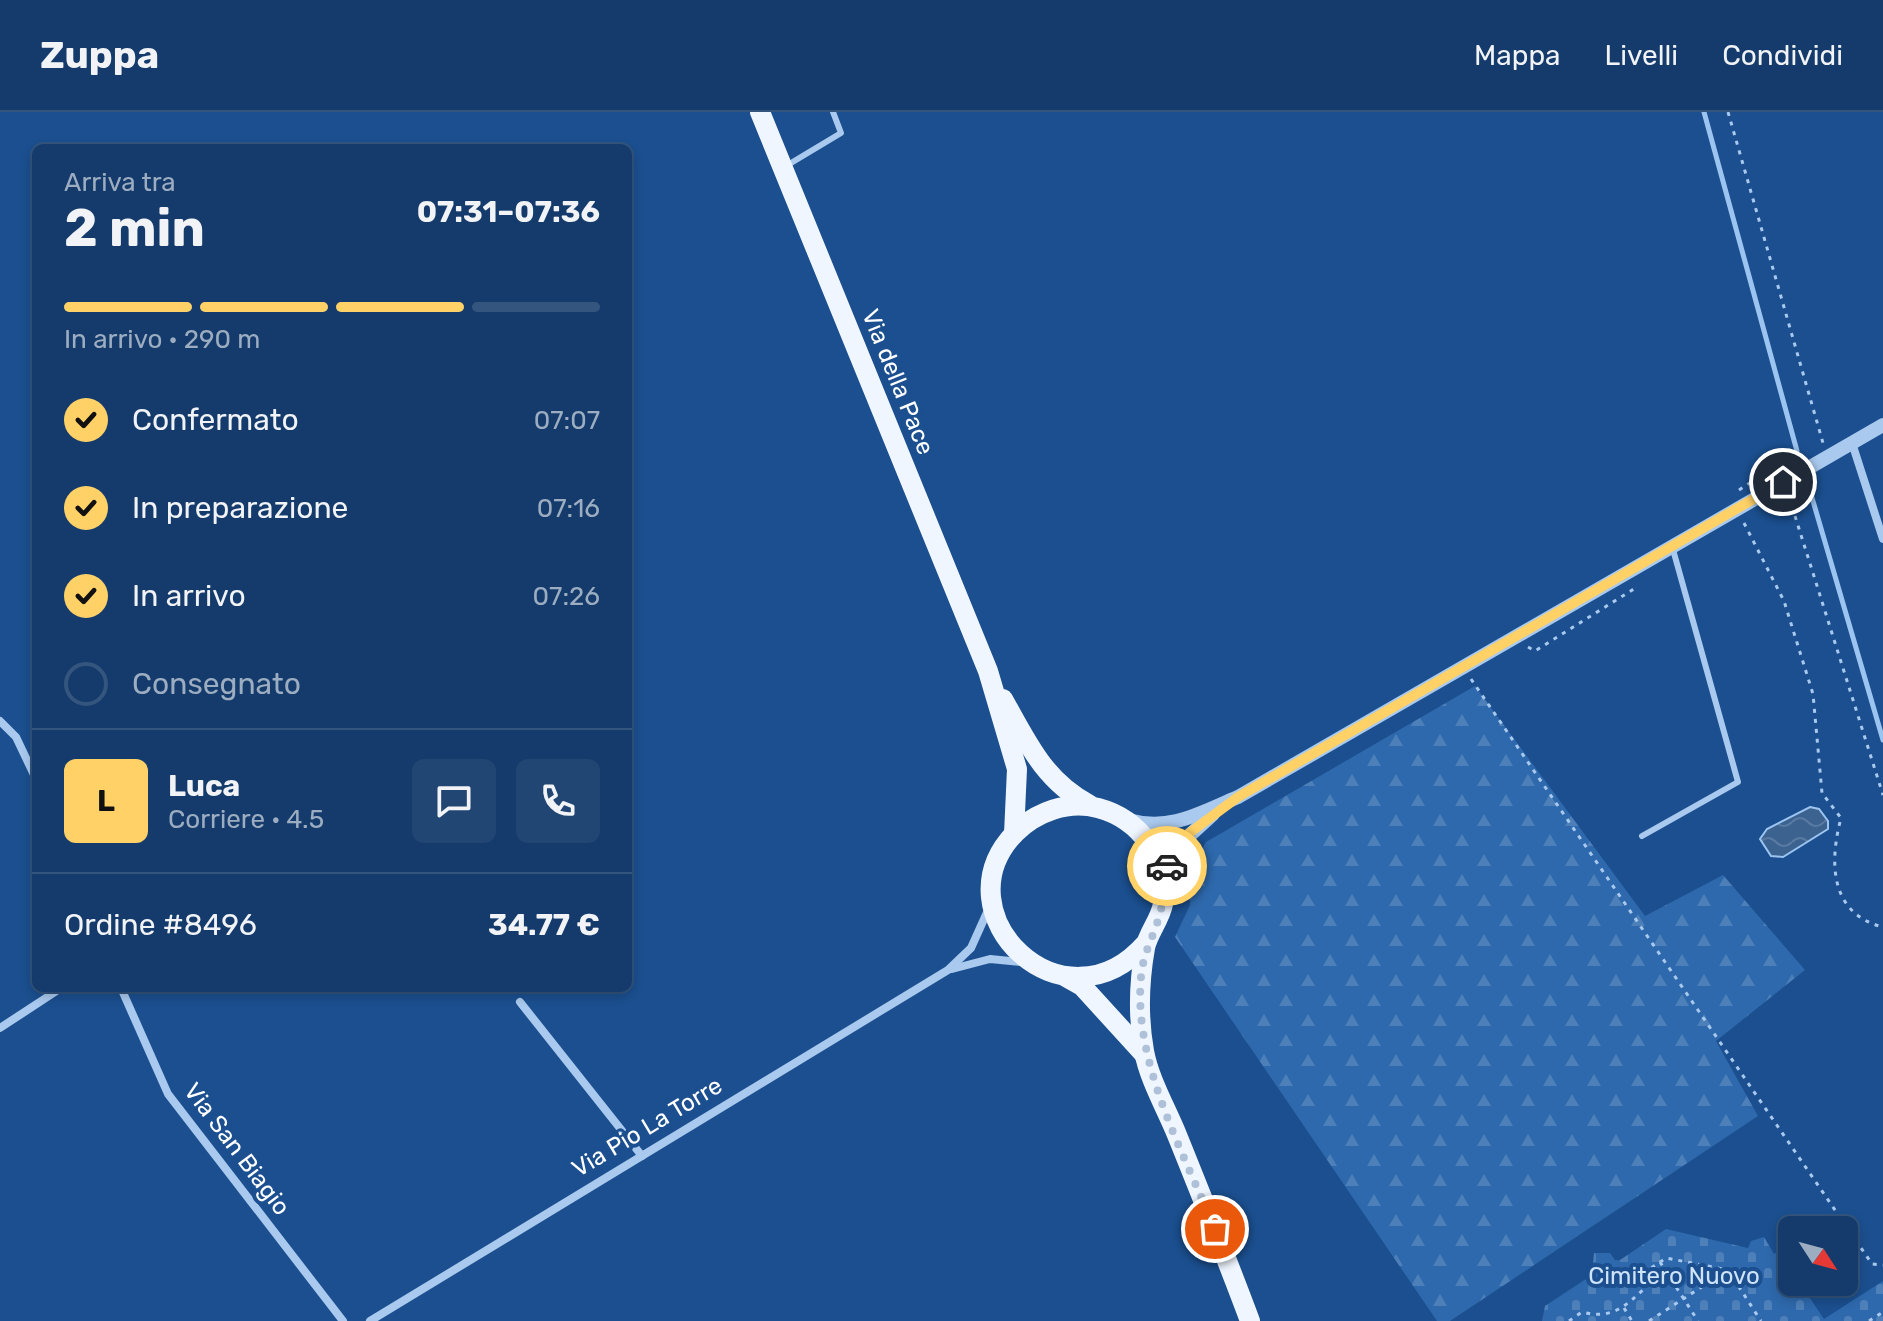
<!DOCTYPE html>
<html lang="it">
<head>
<meta charset="utf-8">
<style>
  :root { --surface:#143b6b; --page:#214673; --text:#f1f3f6; --muted:#9dadc1; --line:#33557e; --accent:#ffd166 }
  body { margin:0; font-family:Rubik,sans-serif; background:var(--page); color:var(--text); height:100vh; display:flex; flex-direction:column; font-size:30px; white-space:nowrap }
  * { box-sizing:border-box; margin:0 }
  p { font-size:26px; color:var(--muted) }
  .icon { flex:none; width:44px; height:44px; fill:none; stroke:currentColor; stroke-width:2; stroke-linecap:round; stroke-linejoin:round }
  .map { position:relative; flex:1; overflow:hidden }
  .sheet { position:absolute; left:32px; top:32px; width:600px; height:848px; display:flex; flex-direction:column; background:var(--surface); border-radius:12px; box-shadow:0 4px 12px #0003,0 0 0 2px var(--line) }
  .sheet>* { flex:none }
  .needle { width:52px; rotate:126deg }
  .controls { position:absolute; left:1778px; top:1104px; display:grid; gap:16px }
  .controls a { display:grid; place-items:center; width:80px; height:80px; border-radius:12px; background:var(--surface); box-shadow:0 4px 12px #0003,0 0 0 2px var(--line); font-size:40px }
  .pin { position:absolute; display:grid; place-items:center; width:68px; height:68px; color:#fff; margin:-34px; border:4px solid #fff; border-radius:50%; box-shadow:0 2px 8px #0007 }
  .courier { position:absolute; display:grid; place-items:center; width:80px; height:80px; margin:-40px; border:6px solid #ffd166; border-radius:50%; background:#fff; color:#222; box-shadow:0 2px 10px #0007 }
  .summary em { font-style:normal; font-weight:700 }
  .summary div { display:flex; flex-direction:column-reverse }
  .summary { display:flex; align-items:center; justify-content:space-between; height:136px; padding:0 32px }
  h1 { font-size:52px; font-weight:700; line-height:60px }
  .bar { display:grid; grid-template-columns:repeat(4,1fr); gap:12px 8px; align-content:center; height:96px; padding:0 32px }
  .bar i { height:10px; border-radius:6px; background:var(--line) }
  .bar .current { background:var(--accent) }
  .bar p { grid-column:span 4 }
  .line { display:flex; align-items:center; gap:20px; padding:0 32px; border-top:2px solid var(--line) }
  .line div { flex:1 }
  .round { display:grid; place-items:center; flex:none; width:84px; height:84px; border-radius:12px; background:var(--page) }
  ol { padding:0 32px; list-style:none }
  li { display:flex; align-items:center; gap:24px; height:88px }
  li p { margin-inline-start:auto }
  li .icon { padding:8px; border-radius:50%; background:var(--accent); color:#111; stroke-width:4 }
  li:last-child { color:var(--muted) }
  li i { width:44px; height:44px; border:4px solid var(--line); border-radius:50% }
  header { display:flex; align-items:center; gap:48px; box-sizing:border-box; height:112px; padding:0 40px; background:var(--surface); border-bottom:2px solid var(--line) }
  header strong { font-size:38px }
  nav { display:flex; gap:44px; margin-inline-start:auto; font-size:28px }
  .map>svg:first-child { display:block }
  .forest { fill:url(#forest-firs) }
  .cemetery { fill:url(#cemetery-stones) }
  .water { fill:url(#water-waves); stroke:#9cc4f0; stroke-width:2 }
  .lines { fill:none; stroke-linecap:round; stroke-linejoin:round }
  .stream { stroke:#9cc4f0; stroke-width:5 }
  .path { stroke:#a9c9ee; stroke-width:3; stroke-dasharray:4 6; stroke-linecap:butt }
  .service { stroke:#a9c9ee; stroke-width:6 }
  .minor { stroke:#a9c9ee; stroke-width:8 }
  .tertiary { stroke:#a9c9ee; stroke-width:14 }
  .primary { stroke:#f0f6ff; stroke-width:20 }
  .done { stroke:#afc1d8; stroke-width:8; stroke-dasharray:0 14.4 }
  .route { stroke:#ffd166; stroke-width:10 }
  .labels { text-anchor:middle; stroke-width:8; stroke-linejoin:round; paint-order:stroke }
  .street-label { font-size:24px; fill:#fff; stroke:#1b4f8f }
  .park-label { font-size:24px; fill:#cfe3fa; stroke:#1b4f8f }
</style>
</head>
<body>
<header>
<strong>Zuppa</strong>
<nav><a>Mappa</a><a>Livelli</a><a>Condividi</a></nav>
</header>
<div class="map">
<svg width="1883" height="1209" viewBox="0 0 1883 1209">
  <defs>
    <pattern id="forest-firs" width="22" height="20" patternUnits="userSpaceOnUse" patternTransform="scale(2)"><rect width="22" height="20" fill="#2e69ad"/><path d="M5 1l3.5 6h-7zM16 11l3.5 6h-7z" fill="#4d80b9"/></pattern>
    <pattern id="cemetery-stones" width="16" height="16" patternUnits="userSpaceOnUse" patternTransform="scale(2)"><rect width="16" height="16" fill="#2e69ad"/><path d="M2 7V4a2 2 0 0 1 4 0v3zM10 15v-3a2 2 0 0 1 4 0v3z" fill="#4d80b9"/></pattern>
    <pattern id="water-waves" width="16" height="10" patternUnits="userSpaceOnUse" patternTransform="scale(2)"><rect width="16" height="10" fill="#3c6290"/><path d="M0 5q4-4 8 0t8 0" fill="none" stroke="#597aa1"/></pattern>
  </defs>
  <rect width="100%" height="100%" fill="#1b4f8f"/>
  <polygon class="forest" points="1475,574 1645,804 1723,763 1805,858 1716,929 1758,1004 1450,1209 1437,1209 1175,825 1190,793 1189,764 1206,730"/>
  <polygon class="cemetery" points="1666,1117 1748,1136 1751,1129 1764,1125 1774,1142 1779,1139 1792,1159 1792,1170 1799,1170 1824,1207 1883,1169 1883,1209 1542,1209 1545,1194 1598,1159 1593,1151 1594,1141 1610,1141 1615,1148 1620,1148"/>
  <polygon class="water" points="1810,695 1819,697 1828,709 1828,717 1783,745 1771,744 1760,727 1767,717"/>
  <g class="lines">
    <g class="stream">
      <polyline points="1704,0 1797,339"/>
      <polyline points="1808,372 1883,628"/>
    </g>
    <g class="path">
      <polyline points="1728,0 1823,331"/>
      <polyline points="1739,378 1753,369"/>
      <polyline points="1789,385 1883,683"/>
      <path d="M1744,411l40,78 29,93 9,99 19,25c-12,45 -11,96 42,109"/>
      <polyline points="1528,535 1535,539 1637,475"/>
      <polyline points="1471,567 1872,1152 1883,1153"/>
      <polyline points="1660,1150 1698,1209"/>
      <polyline points="1624,1196 1632,1209"/>
      <path d="M1569,1209l13,-9c29,8 44,-6 64,-25l2,-17 18,-12 62,12 33,51"/>
      <polyline points="1649,1209 1728,1158"/>
      <polyline points="1869,1209 1883,1200"/>
    </g>
    <g class="service">
      <polyline points="786,54 841,21 833,0"/>
      <polyline points="1642,724 1738,670 1672,434"/>
    </g>
    <g class="minor">
      <polyline points="1852,331 1883,427"/>
      <polyline points="0,609 16,625 36,667"/>
      <polyline points="952,857 990,847 1021,850"/>
      <polyline points="121,876 168,982 343,1209"/>
      <polyline points="520,890 642,1044"/>
      <polyline points="0,916 61,876"/>
      <polyline points="370,1209 948,858 971,836 989,796"/>
    </g>
    <g class="tertiary">
      <path d="M1128,708c42,12 72,-7 110,-23l645,-372"/>
      <polyline points="1162,762 1179,733 1213,702"/>
    </g>
    <g class="primary">
      <polyline points="760,0 988,559 1017,657 1014,722"/>
      <path d="M1003,587c24,43 41,82 87,106"/>
      <path d="M1146,831c-82,94 -209,-29 -131,-110 21,-21 53,-33 83,-25 42,11 72,52 65,96 -3,16 -15,29 -18,44 -6,34 -7,69 -1,103 5,28 22,57 33,84 25,62 50,124 73,186"/>
      <polyline points="1066,865 1082,874 1144,942"/>
    </g>
  </g>
  <g class="lines">
    <path class="done" d="M1167,754c-8,13 -2,32 -7,47 -6,24 -17,39 -19,64 -8,85 42,175 74,252"/>
    <polyline class="route" points="1167,754 1188,722 1238,685 1783,370"/>
  </g>
  <g class="labels">
    <g class="street-label">
      <text transform="translate(898 270) rotate(68)" y="8">Via della Pace</text>
      <text transform="translate(647 1015) rotate(-31)" y="8">Via Pio La Torre</text>
      <text transform="translate(237 1037) rotate(53)" y="8">Via San Biagio</text>
    </g>
    <g class="park-label">
      <text x="1674" y="1172">Cimitero Nuovo</text>
    </g>
  </g>
</svg>
<div class="controls">
<a><svg class="needle" viewBox="-14 -14 28 28"><path d="M0-13l5 13h-10z" fill="#e53935"/><path d="M0 13l5-13h-10z" fill="#9dadc1"/></svg></a>
</div>
<div class="pin" style="left:1215px;top:1117px;background:#ea580c"><svg class="icon" aria-label="bag" viewBox="0 0 24 24"><path d="M5 8h14l-1 12H6zM9 8a3 3 0 0 1 6 0"/></svg></div>
<div class="pin" style="left:1783px;top:370px;background:#1f2937"><svg class="icon" aria-label="home" viewBox="0 0 24 24"><path d="M3 11l9-7 9 7M6 9v11h12V9"/></svg></div>
<div class="courier" style="left:1167px;top:754px"><svg class="icon" aria-label="car" viewBox="0 0 24 24"><path d="M5 17H2v-5l4-1 3-4h7l3 4 3 1v5h-3M9 17h6M6 11h13"/><circle cx="7" cy="17" r="2"/><circle cx="17" cy="17" r="2"/></svg></div>
<section class="sheet">
<div class="summary"><div><h1>2 min</h1><p>Arriva tra</p></div><em>07:31–07:36</em></div>
<div class="bar"><i class="current"></i><i class="current"></i><i class="current"></i><i></i><p>In arrivo · 290 m</p></div>
<ol>
<li><svg class="icon" aria-label="check" viewBox="0 0 24 24"><path d="M5 12l5 5 9-10"/></svg>Confermato<p>07:07</p></li>
<li><svg class="icon" aria-label="check" viewBox="0 0 24 24"><path d="M5 12l5 5 9-10"/></svg>In preparazione<p>07:16</p></li>
<li><svg class="icon" aria-label="check" viewBox="0 0 24 24"><path d="M5 12l5 5 9-10"/></svg>In arrivo<p>07:26</p></li>
<li><i></i>Consegnato</li>
</ol>
<div class="line" style="height:144px"><b class="round" style="background:var(--accent);color:#111">L</b><div><b>Luca</b><p>Corriere · 4.5</p></div><a class="round"><svg class="icon" aria-label="chat" viewBox="0 0 24 24"><path d="M4 5h16v11H9l-5 4z"/></svg></a><a class="round"><svg class="icon" aria-label="phone" viewBox="0 0 24 24"><path d="M5 4h4l2 5-3 2q2 4 5 5l2-3 5 2v4C11 20 4 13 5 4z"/></svg></a></div>
<div class="line" style="height:104px"><div>Ordine #8496</div><b>34.77 €</b></div>
</section>
</div>
</body>
</html>
